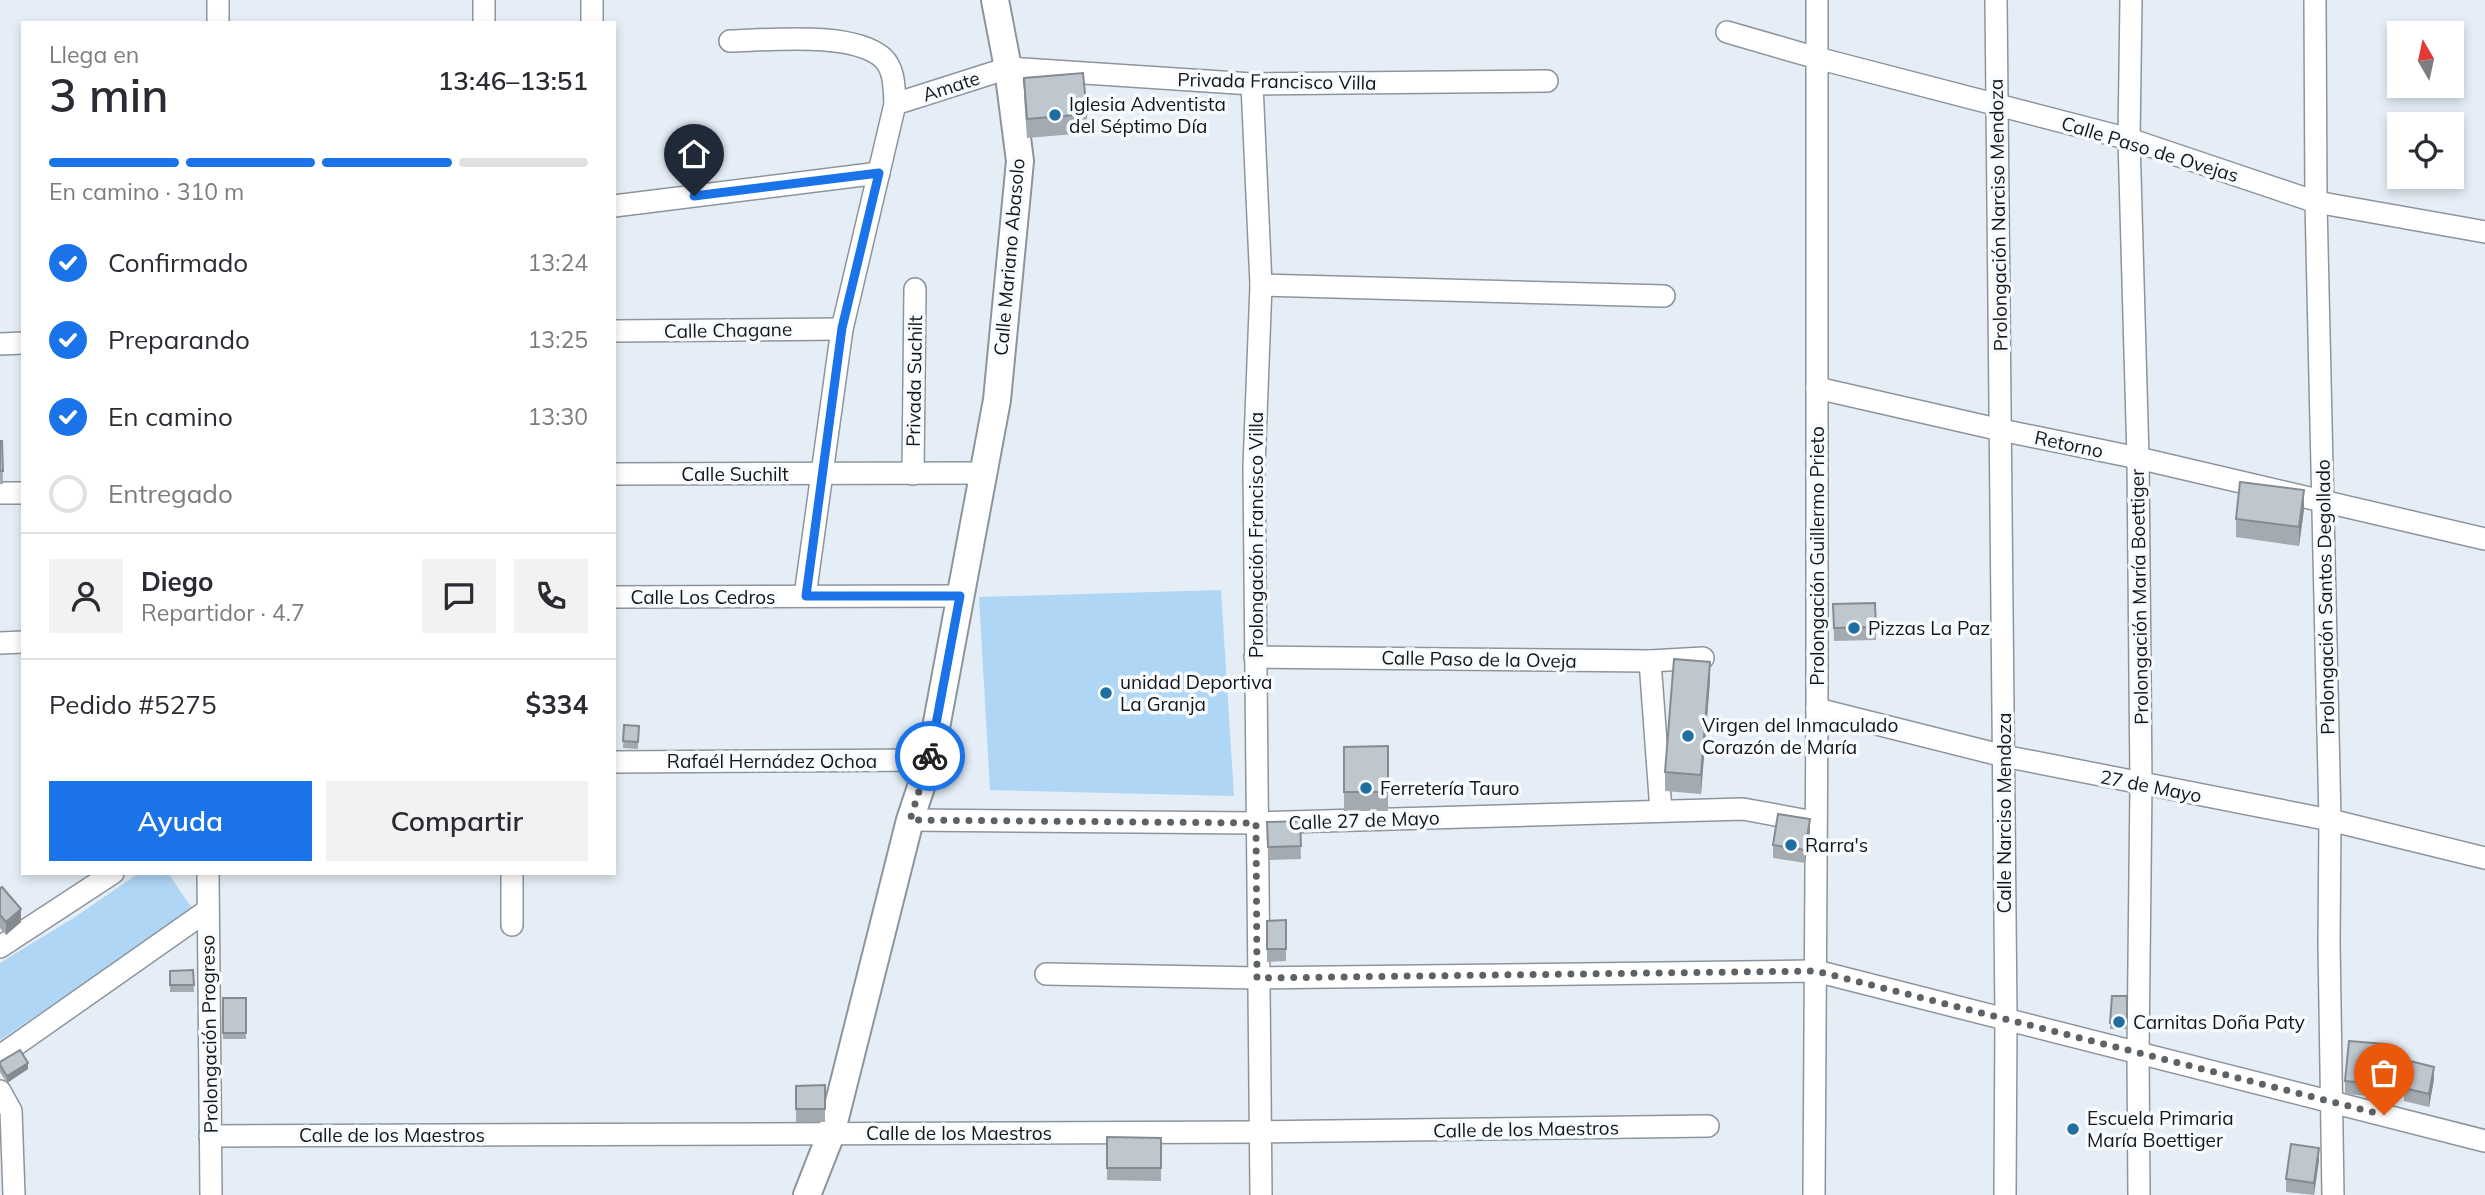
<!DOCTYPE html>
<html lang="es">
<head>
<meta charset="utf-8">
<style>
  :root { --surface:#fff; --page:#f2f2f3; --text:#2b2b33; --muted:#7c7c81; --line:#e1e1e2; --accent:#1a73e8 }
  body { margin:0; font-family:Mulish,sans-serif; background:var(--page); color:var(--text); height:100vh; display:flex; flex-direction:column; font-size:26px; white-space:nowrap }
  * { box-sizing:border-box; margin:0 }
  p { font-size:23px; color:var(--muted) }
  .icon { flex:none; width:38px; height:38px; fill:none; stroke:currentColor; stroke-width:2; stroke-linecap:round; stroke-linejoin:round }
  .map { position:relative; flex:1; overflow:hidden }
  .sheet { position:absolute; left:21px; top:21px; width:595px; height:854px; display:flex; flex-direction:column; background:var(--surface); border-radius:0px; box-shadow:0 4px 10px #0003 }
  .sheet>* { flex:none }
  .needle { width:46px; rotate:351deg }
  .buttons { position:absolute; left:2387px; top:21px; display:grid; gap:14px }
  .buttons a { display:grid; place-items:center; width:77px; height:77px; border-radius:0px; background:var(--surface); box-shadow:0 4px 10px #0003; font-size:35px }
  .pin { position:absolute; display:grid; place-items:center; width:60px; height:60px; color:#fff; margin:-72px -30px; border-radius:50% 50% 50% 0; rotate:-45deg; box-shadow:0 0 7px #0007 }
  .pin .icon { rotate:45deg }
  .courier { position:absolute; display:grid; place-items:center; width:70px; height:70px; margin:-35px; border:5px solid #1a73e8; border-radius:50%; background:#fff; color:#222; box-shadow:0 2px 9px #0007 }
  .headline em { font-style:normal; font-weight:600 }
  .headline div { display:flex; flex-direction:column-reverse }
  .headline { display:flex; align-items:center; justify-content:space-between; height:119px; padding:0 28px }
  h1 { font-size:46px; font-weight:600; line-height:52px }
  .bar { display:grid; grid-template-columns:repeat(4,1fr); gap:10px 7px; align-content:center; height:84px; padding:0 28px }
  .bar i { height:9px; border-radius:5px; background:var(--line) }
  .bar .current { background:var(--accent) }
  .bar p { grid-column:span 4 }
  .line { display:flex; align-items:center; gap:18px; padding:0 28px; border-top:2px solid var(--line) }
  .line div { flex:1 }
  .round { display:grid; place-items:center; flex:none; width:74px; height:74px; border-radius:0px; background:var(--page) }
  ol { padding:0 28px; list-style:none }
  li { display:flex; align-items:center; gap:21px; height:77px }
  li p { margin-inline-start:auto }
  li .icon { padding:7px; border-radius:50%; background:var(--accent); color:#fff; stroke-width:4 }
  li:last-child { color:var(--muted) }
  li i { width:38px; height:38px; border:4px solid var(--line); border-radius:50% }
  .primary-button { display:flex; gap:14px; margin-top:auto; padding:14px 28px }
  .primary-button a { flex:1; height:80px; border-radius:0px; background:var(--accent); color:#fff; font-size:28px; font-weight:600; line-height:80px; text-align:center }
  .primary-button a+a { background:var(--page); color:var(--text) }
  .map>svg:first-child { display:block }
  .green { fill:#b0d6f5 }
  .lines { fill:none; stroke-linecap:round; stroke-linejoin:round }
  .minor-casing { stroke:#8d959c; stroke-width:24 }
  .tertiary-casing { stroke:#8d959c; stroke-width:30 }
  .minor { stroke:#fff; stroke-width:21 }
  .tertiary { stroke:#fff; stroke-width:26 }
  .wall { fill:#a3abb1 }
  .shaded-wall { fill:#858b90 }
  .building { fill:#bec7ce; stroke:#858b90; stroke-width:2 }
  .done { stroke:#5d6267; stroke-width:7; stroke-dasharray:0 12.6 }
  .route { stroke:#1a73e8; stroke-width:9 }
  .poi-dot { fill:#206da0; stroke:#f7fbfe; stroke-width:2.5 }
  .labels { text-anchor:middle; stroke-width:7; stroke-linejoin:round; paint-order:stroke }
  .street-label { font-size:19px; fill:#14171a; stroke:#f7fbfe }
  .poi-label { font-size:19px; fill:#14171a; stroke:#f7fbfe; text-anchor:start }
</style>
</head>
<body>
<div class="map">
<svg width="2485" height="1195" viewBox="0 0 2485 1195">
  <rect width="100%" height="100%" fill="#e5eef6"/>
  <g class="green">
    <polygon points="1221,590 1234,796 990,790 979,597"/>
    <polygon points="139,873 168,873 193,910 0,1040 0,963 75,917"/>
  </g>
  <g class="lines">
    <defs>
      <g id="minor">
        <polyline points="484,0 484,23"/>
        <polyline points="1996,0 2006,1017 2005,1195"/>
        <polyline points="2131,0 2129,139 2138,458 2141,784 2138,1052 2139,1195"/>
        <polyline points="2315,0 2316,202 2330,820 2329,943 2333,1195"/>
        <polyline points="218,23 218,0"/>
        <polyline points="592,23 592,0"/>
        <polyline points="1727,32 1817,58 2129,139 2316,202 2485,232"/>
        <path d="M730,41c39,-1 123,-10 153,17 12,12 11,30 12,46l-53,225 -37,267"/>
        <polyline points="1252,84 1261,285 1254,467 1261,1195"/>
        <polyline points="895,104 1008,68 1252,84 1547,81"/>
        <polyline points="614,206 879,173"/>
        <polyline points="1261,285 1664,296"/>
        <polyline points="614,331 842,329"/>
        <polyline points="0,344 23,343"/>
        <polyline points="1817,388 2001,430 2138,458 2485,539"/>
        <polyline points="614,474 982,473"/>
        <polyline points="913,474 915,289"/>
        <polyline points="0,493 23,493"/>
        <polyline points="614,597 960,596"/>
        <polyline points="0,643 23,642"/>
        <polyline points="1255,657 1650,661 1703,658"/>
        <polyline points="1650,661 1661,811"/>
        <polyline points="1817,709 2004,756 2330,820 2485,858"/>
        <polyline points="614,762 930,760"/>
        <polyline points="910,820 1256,823 1743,809 1803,820"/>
        <polyline points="208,873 211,1195"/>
        <polyline points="512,925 512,873"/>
        <polyline points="0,947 113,873"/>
        <polyline points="1046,974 1257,978 1816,971 2485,1141"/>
        <polyline points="0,1056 208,910"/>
        <polyline points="0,1091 11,1111 14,1195"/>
        <polyline points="210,1136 1260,1132 1708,1126"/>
        <polyline points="1814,1195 1817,709 1817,0"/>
      </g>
      <polyline id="tertiary" points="807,1195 831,1134 910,820 930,760 997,400 1020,161 1008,68 995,0"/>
    </defs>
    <use href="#minor" class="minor-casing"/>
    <use href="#tertiary" class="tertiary-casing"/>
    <use href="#minor" class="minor"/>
    <use href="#tertiary" class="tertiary"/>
  </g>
  <g class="wall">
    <polygon points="1024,78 1087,114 1087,133 1027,138 1024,97"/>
    <polygon points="0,441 2,441 3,484 0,484"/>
    <polygon points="2304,509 2299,546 2236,537 2236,519"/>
    <polygon points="1875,603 1876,640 1834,641 1833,604"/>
    <polygon points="1710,680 1701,794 1665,791 1665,772"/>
    <polygon points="624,725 639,726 638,749 623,748"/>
    <polygon points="1388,746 1388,811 1344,811 1344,747"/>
    <polygon points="1300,821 1301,859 1268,860 1267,822"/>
    <polygon points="1810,832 1805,863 1773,858 1773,845"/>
    <polygon points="0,888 21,922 6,935 0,928"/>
    <polygon points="1286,920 1286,961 1267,962 1267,921"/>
    <polygon points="193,970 194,992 170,992 170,971"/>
    <polygon points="2112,996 2127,996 2127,1029 2110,1029"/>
    <rect x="223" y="998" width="23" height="41"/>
    <polygon points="2385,1057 2381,1097 2345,1094 2345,1081"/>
    <polygon points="0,1062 28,1069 7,1083 0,1072"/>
    <polygon points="2434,1079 2429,1107 2404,1101 2404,1088"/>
    <polygon points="825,1085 825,1122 796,1122 796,1086"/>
    <polygon points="1107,1137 1161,1138 1161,1181 1107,1180"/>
    <polygon points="2319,1160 2314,1195 2286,1192 2286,1179"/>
  </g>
  <g class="shaded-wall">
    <polygon points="2304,490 2304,509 2299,546 2299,527"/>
    <polygon points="1710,662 1710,680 1701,794 1701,775"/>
    <polygon points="1810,819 1810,832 1805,863 1805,850"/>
    <polygon points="21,909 21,922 6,935 6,922"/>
    <polygon points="2385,1044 2385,1057 2381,1097 2381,1084"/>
    <polygon points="28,1063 28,1069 7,1083 7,1076"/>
    <polygon points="2434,1067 2434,1079 2429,1107 2429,1094"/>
    <polygon points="2319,1148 2319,1160 2314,1195 2314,1183"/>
  </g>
  <g class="building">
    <polygon points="1083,73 1087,114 1027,119 1024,78"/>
    <polygon points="0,441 2,441 3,471 0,471"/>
    <polygon points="2240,482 2304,490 2299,527 2236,519"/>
    <polygon points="1875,603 1876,627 1834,628 1833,604"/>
    <polygon points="1674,659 1710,662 1701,775 1665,772"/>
    <polygon points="624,725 639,726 638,742 623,741"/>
    <polygon points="1388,746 1388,792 1344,792 1344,747"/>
    <polygon points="1778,814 1810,819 1805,850 1773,845"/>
    <polygon points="1300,821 1301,846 1268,847 1267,822"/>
    <polygon points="2,887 21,909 6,922 0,915 0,888"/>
    <polygon points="1286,920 1286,949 1267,949 1267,921"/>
    <polygon points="193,970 194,985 170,985 170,971"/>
    <polygon points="2112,996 2127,996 2127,1022 2110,1023"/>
    <rect x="223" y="998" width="23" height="35"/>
    <polygon points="2349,1041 2385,1044 2381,1084 2345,1081"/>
    <polygon points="20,1050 28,1063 7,1076 0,1065 0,1062"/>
    <polygon points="2410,1061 2434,1067 2429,1094 2404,1088"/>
    <polygon points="825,1085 825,1109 796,1109 796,1086"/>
    <polygon points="1107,1137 1161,1138 1161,1168 1107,1168"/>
    <polygon points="2291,1144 2319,1148 2314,1183 2286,1179"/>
  </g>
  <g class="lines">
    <polyline class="done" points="930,756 910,820 1256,823 1257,978 1816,971 2384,1115"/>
    <polyline class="route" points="694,196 879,173 842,328 806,596 960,596 930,756"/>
  </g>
  <g class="poi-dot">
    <circle cx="1055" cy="115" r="7"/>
    <circle cx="1854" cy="628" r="7"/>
    <circle cx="1106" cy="693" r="7"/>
    <circle cx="1688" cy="736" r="7"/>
    <circle cx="1366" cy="788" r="7"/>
    <circle cx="1791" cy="845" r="7"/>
    <circle cx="2119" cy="1022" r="7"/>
    <circle cx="2073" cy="1129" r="7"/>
  </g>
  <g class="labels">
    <g class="street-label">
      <text transform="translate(1277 81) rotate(1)" y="7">Privada Francisco Villa</text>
      <text transform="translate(951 86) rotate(-18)" y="7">Amate</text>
      <text transform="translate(2150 149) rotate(17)" y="7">Calle Paso de Ovejas</text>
      <text transform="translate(1998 215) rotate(-91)" y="7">Prolongación Narciso Mendoza</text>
      <text transform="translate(1009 257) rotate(-85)" y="7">Calle Mariano Abasolo</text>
      <text transform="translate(728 330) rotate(-1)" y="7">Calle Chagane</text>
      <text transform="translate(914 381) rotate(-89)" y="7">Privada Suchilt</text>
      <text transform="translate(2069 444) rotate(12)" y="7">Retorno</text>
      <text x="735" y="481">Calle Suchilt</text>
      <text transform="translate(1256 535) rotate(-90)" y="7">Prolongación Francisco Villa</text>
      <text transform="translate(1817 556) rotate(-90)" y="7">Prolongación Guillermo Prieto</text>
      <text x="703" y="604">Calle Los Cedros</text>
      <text transform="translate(2139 597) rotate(-91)" y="7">Prolongación María Boettiger</text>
      <text transform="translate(2325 597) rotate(-91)" y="7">Prolongación Santos Degollado</text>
      <text transform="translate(1479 659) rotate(1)" y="7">Calle Paso de la Oveja</text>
      <text x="772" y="768">Rafaél Hernádez Ochoa</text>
      <text transform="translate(2151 786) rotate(11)" y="7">27 de Mayo</text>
      <text transform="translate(2004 813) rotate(-90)" y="7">Calle Narciso Mendoza</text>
      <text transform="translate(1364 820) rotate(-2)" y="7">Calle 27 de Mayo</text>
      <text transform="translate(209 1034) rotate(-91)" y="7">Prolongación Progreso</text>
      <text transform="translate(1526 1129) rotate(-1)" y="7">Calle de los Maestros</text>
      <text x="959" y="1140">Calle de los Maestros</text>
      <text x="392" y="1142">Calle de los Maestros</text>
    </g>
    <g class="poi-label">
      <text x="1069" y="111">Iglesia Adventista<tspan x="1069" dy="22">del Séptimo Día</tspan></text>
      <text x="1868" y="635">Pizzas La Paz</text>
      <text x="1120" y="689">unidad Deportiva<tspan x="1120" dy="22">La Granja</tspan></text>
      <text x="1702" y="732">Virgen del Inmaculado<tspan x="1702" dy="22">Corazón de María</tspan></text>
      <text x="1380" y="795">Ferretería Tauro</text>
      <text x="1805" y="852">Rarra's</text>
      <text x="2133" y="1029">Carnitas Doña Paty</text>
      <text x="2087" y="1125">Escuela Primaria<tspan x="2087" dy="22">María Boettiger</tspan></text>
    </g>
  </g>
</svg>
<div class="buttons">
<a><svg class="needle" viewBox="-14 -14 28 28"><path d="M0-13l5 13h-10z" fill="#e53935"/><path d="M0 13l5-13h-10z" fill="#7c7c81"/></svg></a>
<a><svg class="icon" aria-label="locate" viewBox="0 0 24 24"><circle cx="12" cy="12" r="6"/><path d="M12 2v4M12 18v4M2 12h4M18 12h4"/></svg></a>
</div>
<div class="pin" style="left:2384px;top:1115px;background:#ea580c"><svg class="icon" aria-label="bag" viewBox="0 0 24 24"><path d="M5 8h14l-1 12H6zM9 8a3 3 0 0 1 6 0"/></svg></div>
<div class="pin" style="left:694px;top:196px;background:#1f2937"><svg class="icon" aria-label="home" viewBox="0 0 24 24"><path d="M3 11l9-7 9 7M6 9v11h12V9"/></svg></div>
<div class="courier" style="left:930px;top:756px"><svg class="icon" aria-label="bike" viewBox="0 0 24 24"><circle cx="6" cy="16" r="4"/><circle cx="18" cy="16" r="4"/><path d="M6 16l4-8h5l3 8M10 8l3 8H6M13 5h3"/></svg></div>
<section class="sheet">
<div class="headline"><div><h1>3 min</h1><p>Llega en</p></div><em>13:46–13:51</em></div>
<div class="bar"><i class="current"></i><i class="current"></i><i class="current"></i><i></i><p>En camino · 310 m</p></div>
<ol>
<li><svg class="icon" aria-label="check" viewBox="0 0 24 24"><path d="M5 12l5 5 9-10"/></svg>Confirmado<p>13:24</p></li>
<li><svg class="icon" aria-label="check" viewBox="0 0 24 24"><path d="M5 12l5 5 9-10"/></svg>Preparando<p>13:25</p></li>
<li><svg class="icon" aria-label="check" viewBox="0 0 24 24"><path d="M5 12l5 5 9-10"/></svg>En camino<p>13:30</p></li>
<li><i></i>Entregado</li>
</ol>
<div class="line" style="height:126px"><a class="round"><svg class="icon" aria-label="person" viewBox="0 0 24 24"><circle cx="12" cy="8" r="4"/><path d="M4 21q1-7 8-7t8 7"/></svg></a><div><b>Diego</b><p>Repartidor · 4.7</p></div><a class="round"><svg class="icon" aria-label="chat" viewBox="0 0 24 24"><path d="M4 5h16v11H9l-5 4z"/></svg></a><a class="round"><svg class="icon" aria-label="phone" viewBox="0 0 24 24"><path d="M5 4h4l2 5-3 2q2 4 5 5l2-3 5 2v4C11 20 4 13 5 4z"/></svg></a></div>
<div class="line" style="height:91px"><div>Pedido #5275</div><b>$334</b></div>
<div class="primary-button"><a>Ayuda</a><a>Compartir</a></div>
</section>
</div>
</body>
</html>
